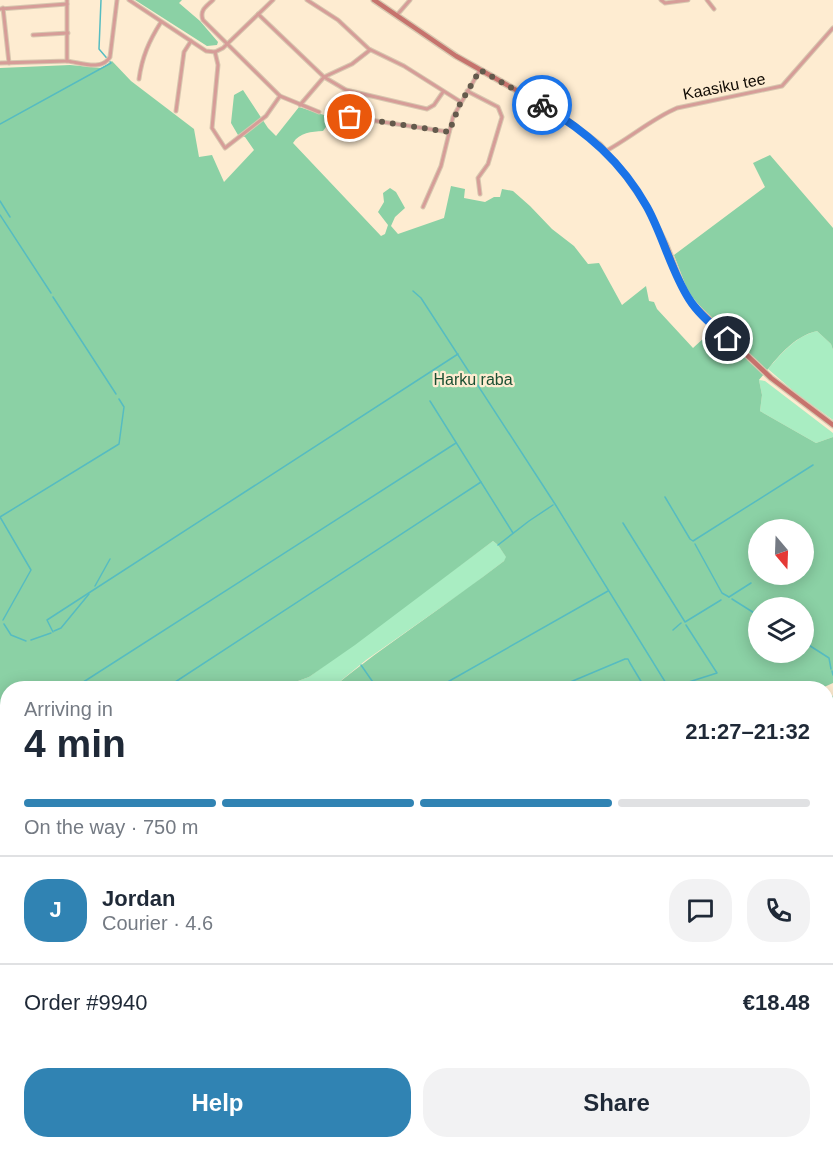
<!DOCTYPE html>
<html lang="en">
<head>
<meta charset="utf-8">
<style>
  :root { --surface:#fff; --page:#f2f2f3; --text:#1f2937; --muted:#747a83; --line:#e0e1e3; --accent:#3083b3 }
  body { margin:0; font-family:Arial,sans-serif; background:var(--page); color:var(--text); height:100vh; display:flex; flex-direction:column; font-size:22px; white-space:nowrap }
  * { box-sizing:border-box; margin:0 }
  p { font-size:20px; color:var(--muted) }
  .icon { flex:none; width:33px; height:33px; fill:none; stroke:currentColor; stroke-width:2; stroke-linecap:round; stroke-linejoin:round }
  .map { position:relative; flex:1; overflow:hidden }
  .drawer { position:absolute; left:0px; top:681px; width:834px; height:468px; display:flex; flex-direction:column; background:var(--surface); border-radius:24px 24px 0 0; box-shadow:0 3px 15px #0003 }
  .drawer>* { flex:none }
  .needle { width:39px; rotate:161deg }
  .buttons { position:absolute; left:748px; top:519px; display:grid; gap:12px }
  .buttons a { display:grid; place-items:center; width:66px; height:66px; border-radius:50%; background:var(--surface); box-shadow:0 3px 15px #0003; font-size:30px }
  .pin { position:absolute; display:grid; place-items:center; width:51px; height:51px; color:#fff; margin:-26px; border:3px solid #fff; border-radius:50%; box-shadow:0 2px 6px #0007 }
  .courier { position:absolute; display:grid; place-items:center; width:60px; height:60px; margin:-30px; border:4px solid #1a73e8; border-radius:50%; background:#fff; color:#222; box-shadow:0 2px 8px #0007 }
  .head em { font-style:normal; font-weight:700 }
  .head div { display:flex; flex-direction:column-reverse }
  .head { display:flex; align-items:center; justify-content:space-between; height:102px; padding:0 24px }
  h1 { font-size:39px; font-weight:700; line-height:45px }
  .bar { display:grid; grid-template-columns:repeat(4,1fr); gap:9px 6px; align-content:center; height:72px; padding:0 24px }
  .bar i { height:8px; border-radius:4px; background:var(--line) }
  .bar .selected { background:var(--accent) }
  .bar p { grid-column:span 4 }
  .line { display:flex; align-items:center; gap:15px; padding:0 24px; border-top:2px solid var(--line) }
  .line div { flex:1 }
  .round { display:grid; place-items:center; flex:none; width:63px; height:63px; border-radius:24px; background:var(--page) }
  .button { display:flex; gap:12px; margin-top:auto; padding:12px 24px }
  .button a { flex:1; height:69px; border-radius:24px; background:var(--accent); color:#fff; font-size:24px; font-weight:700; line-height:69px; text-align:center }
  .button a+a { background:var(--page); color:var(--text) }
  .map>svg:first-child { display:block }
  .green { fill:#a9edc2 }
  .forest { fill:#8bd1a5; fill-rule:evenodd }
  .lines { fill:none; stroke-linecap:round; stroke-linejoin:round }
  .stream { stroke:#56bcc1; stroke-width:1.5 }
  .street-casing { stroke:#d8c8b0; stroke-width:5 }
  .secondary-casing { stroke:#d8c8b0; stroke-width:7 }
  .street { stroke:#d69d98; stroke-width:3 }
  .secondary { stroke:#c6736d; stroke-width:4.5 }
  .done { stroke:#645a4c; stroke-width:6; stroke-dasharray:0 10.8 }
  .route { stroke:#1a73e8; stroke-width:8 }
  .labels { text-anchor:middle; stroke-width:4.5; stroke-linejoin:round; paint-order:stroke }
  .street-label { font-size:16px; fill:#110b04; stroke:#feecd1 }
  .park-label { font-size:16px; fill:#1a4f32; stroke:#feecd1 }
</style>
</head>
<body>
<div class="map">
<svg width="833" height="1149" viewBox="0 0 833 1149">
  <rect width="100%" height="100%" fill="#feecd1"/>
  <g class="green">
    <path d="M817,331l14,13 2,6v70l-36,-26 -29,-25c14,-16 28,-33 49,-38z"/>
    <polygon points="759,380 765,381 833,433 833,437 816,443 760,411 762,395"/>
    <polygon points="493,541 498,545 507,558 504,561 470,587 366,660 332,688 289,688 298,681 309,677"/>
    <polygon points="7,877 7,970 0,968 0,882"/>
    <polygon points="528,1142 764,1142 765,1147 764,1149 524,1149"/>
  </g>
  <g class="forest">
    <polygon points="135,0 182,0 179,3 200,21 218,42 217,45 207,46"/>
    <path d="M112,61l19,20 63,48 5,28 13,-2 12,27 30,-32 -9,-13 -7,-2 -7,-12 3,-28 9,-5 25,38 8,8 23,-29 28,9 -1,11 -3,4c-12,1 -23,1 -30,12l88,93 4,-2 3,-9 -10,-13 6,-10 -1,-9 7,-5 6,4 9,16 -10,9 -4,9 7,8 46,-16 7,-32 14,3 -1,9 21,4 9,-5h6l2,-8 11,2 17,15 22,23 22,17 14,18 11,-1 23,42 24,-19 3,15 5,1 3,7 36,39 24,-22 -29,-34 -14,-37 91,-68 -12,-24 17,-8 63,73v122l-2,-6 -14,-13c-26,6 -42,30 -58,49l3,15 -2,16 56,32 17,-6v246l-11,5h-490c55,-45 115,-83 172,-127l2,-4 -8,-12 -5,-4 -138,104 -46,32 -11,4 -9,7h-281l-1,102 -7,4v-726l70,-3 32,3zM759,530h45v44h-45zM759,608h45v44h-45z"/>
    <polygon points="826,693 833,696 833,785 827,784"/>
    <polygon points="7,795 7,877 0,882 0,801"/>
    <polygon points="7,987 8,1142 528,1142 524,1149 0,1149 0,1112 3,1107 0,1096 0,992"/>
  </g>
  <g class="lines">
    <g class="stream">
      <polyline points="0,124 111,63 99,49 101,0"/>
      <polyline points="0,201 10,217"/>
      <polyline points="0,215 51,293"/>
      <polyline points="413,291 421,298 555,504 669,688"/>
      <polyline points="53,297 116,394"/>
      <polyline points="430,401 513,533"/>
      <polyline points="665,497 690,539 693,541 813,465"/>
      <polyline points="623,523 685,622 721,600"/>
      <polyline points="695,544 722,593 729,597"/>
      <polyline points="498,545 529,521 553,505"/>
      <polyline points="95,586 110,559"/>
      <polyline points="729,597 751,583"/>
      <polyline points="732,599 759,616"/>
      <polyline points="3,620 31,570 0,517 119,444 124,407 119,399"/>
      <polyline points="4,624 11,635 26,641"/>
      <polyline points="673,630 681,623"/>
      <polyline points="54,631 61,628 89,594"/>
      <polyline points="53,632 47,620 458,354"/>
      <polyline points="31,640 51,633"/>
      <polyline points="804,642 829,658 831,669"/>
      <polyline points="361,665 377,688"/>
      <polyline points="832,671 833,675"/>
      <polyline points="673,687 717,673 686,625"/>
      <polyline points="74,688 456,443"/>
      <polyline points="166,688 481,482"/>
      <polyline points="437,688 608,591"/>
      <polyline points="556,688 625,659 628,659 630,663 645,688"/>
      <polyline points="39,1142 40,1149"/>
      <polyline points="778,1142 781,1149"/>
      <polyline points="40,1145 44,1142"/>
      <polyline points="164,1149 173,1142"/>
      <polyline points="185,1149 202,1142"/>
    </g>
    <defs>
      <g id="street">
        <polyline points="129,0 206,51 215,52 223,48 273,0"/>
        <path d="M213,0c-6,6 -14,10 -10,20l77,76 39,16"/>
        <polyline points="307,0 338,20 369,49 404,66 461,102"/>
        <polyline points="661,0 665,3 688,0"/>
        <polyline points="707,0 714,9"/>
        <polyline points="3,8 9,63"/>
        <polyline points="0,9 67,4"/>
        <polyline points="258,14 324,77 346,90 427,109 434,105 443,92"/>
        <polyline points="397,15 410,0"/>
        <polyline points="33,35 68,33"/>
        <polyline points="215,52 218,65 212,128 225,148 266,116 280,96"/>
        <path d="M67,61c15,2 35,10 43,-4l7,-57"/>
        <polyline points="0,63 67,61 67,0"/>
        <path d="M139,79c3,-22 10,-38 22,-57"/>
        <polyline points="467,91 498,107 502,117 488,164 478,178 480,194"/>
        <polyline points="300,105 324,77 352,64 370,50"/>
        <polyline points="176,111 184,52 191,41"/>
        <polyline points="350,117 449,132"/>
        <path d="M606,151c24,-13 47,-33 71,-43l105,-22 51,-58"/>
        <polyline points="423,207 441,166 453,117 480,70"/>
      </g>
      <polyline id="secondary" points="374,0 456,56 560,115 600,145 621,169 646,205 666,245 683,288 692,303 771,378 833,425"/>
    </defs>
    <use href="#street" class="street-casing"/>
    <use href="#secondary" class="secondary-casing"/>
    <use href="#street" class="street"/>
    <use href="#secondary" class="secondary"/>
  </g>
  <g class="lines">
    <polyline class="done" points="350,117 449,132 460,104 480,70 542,105"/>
    <path class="route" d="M542,105c44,26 80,57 105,102 16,29 24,64 42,92 10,16 26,28 39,40"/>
  </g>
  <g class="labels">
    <g class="street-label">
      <text transform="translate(724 86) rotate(-11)" y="6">Kaasiku tee</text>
    </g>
    <g class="park-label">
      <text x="473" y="385">Harku raba</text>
    </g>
  </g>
</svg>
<div class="buttons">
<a><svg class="needle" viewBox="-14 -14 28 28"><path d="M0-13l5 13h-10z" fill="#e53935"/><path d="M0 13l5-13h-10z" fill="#747a83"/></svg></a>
<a><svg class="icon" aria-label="layers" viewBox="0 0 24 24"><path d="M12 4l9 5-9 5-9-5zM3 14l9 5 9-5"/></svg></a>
</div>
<div class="pin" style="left:350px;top:117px;background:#ea580c"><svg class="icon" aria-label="bag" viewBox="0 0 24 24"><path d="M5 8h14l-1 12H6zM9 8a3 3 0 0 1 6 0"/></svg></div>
<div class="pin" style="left:728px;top:339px;background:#1f2937"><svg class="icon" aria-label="home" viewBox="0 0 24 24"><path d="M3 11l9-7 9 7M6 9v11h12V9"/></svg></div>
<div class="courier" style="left:542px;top:105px"><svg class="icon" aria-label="bike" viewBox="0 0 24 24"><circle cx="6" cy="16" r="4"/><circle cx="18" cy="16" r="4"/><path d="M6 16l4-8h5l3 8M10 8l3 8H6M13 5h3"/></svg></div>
<section class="drawer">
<div class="head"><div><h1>4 min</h1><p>Arriving in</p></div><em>21:27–21:32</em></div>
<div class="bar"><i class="selected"></i><i class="selected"></i><i class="selected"></i><i></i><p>On the way · 750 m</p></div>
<div class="line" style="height:108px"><b class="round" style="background:var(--accent);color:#fff">J</b><div><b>Jordan</b><p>Courier · 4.6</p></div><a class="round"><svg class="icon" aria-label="chat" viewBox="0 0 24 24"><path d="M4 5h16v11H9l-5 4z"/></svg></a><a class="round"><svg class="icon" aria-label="phone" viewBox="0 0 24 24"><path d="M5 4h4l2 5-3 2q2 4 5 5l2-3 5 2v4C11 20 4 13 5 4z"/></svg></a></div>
<div class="line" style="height:78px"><div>Order #9940</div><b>€18.48</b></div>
<div class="button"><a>Help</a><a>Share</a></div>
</section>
</div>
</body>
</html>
